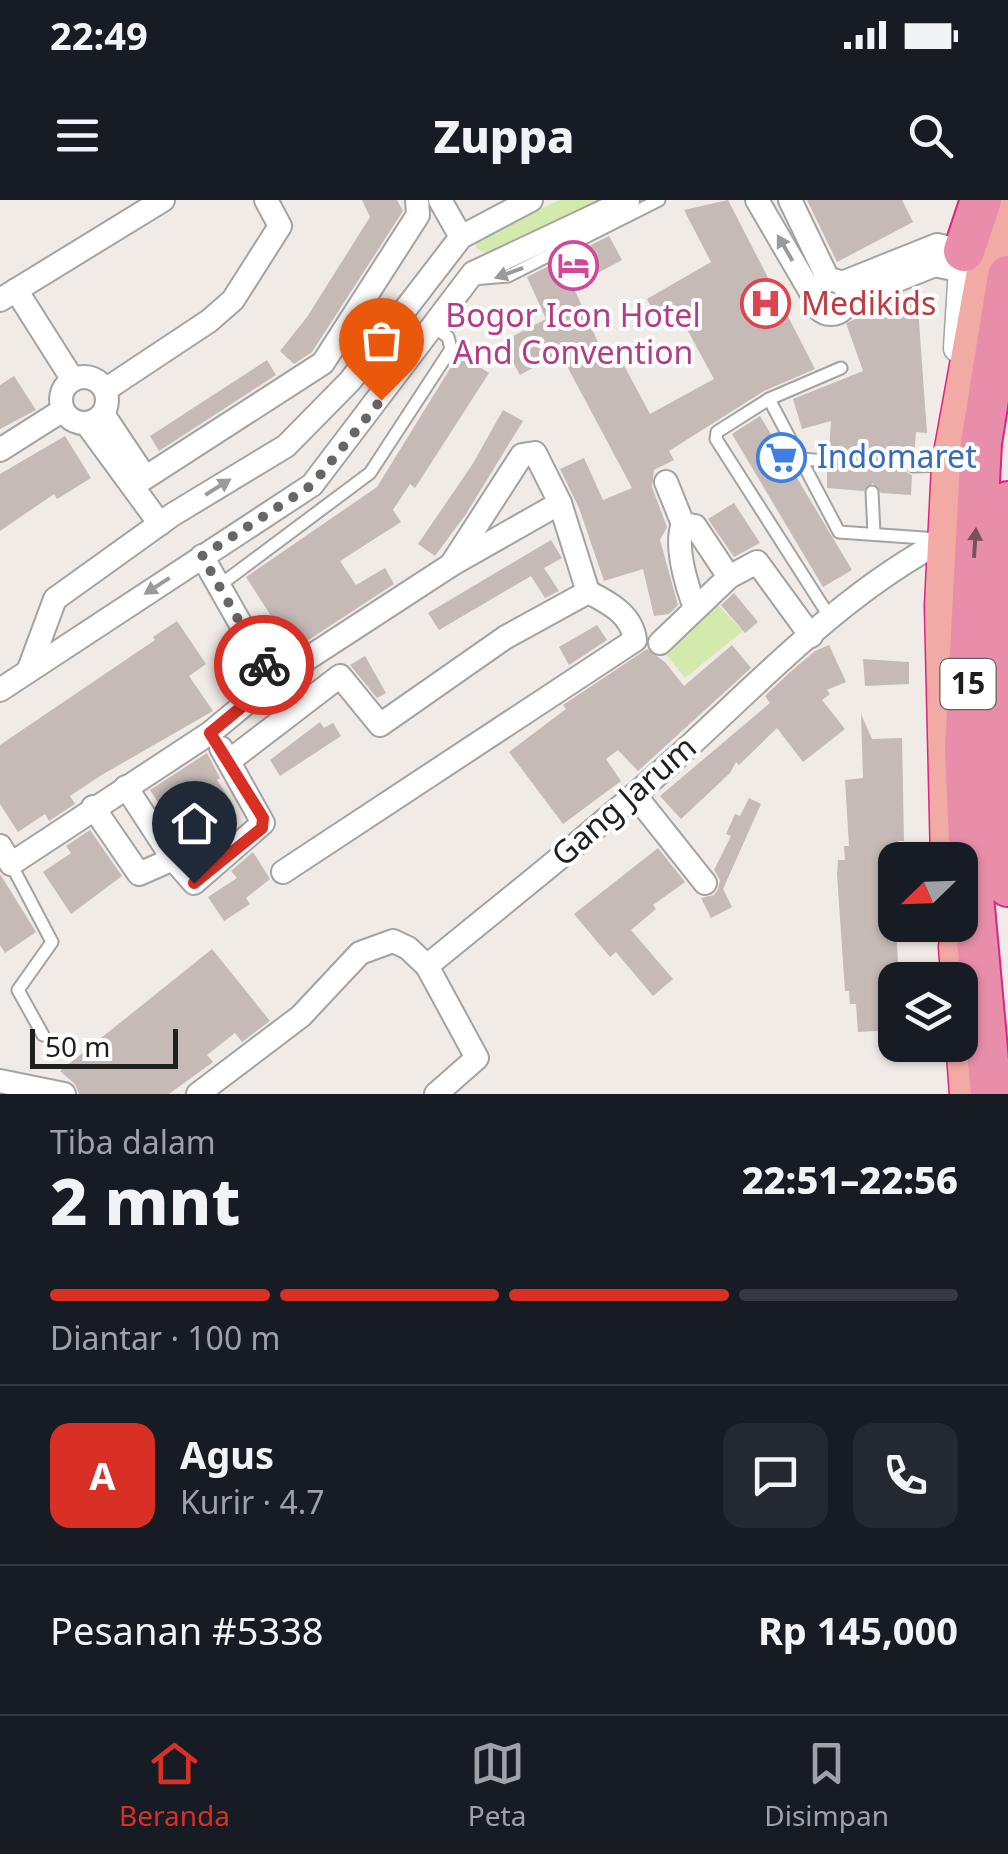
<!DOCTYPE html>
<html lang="id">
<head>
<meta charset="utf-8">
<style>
  :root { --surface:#171b24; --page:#242831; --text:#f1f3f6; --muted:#9ea1a6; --line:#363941; --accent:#d93025 }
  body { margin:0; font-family:"Noto Sans",sans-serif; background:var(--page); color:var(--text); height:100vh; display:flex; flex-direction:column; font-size:38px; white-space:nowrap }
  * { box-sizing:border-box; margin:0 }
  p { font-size:32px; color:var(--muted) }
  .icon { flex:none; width:55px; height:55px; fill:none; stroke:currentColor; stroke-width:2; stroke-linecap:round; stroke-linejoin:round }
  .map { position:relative; height:894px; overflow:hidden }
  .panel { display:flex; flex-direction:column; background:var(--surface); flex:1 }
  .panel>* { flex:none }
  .needle { width:65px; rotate:247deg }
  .tools { position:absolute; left:878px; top:642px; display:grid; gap:20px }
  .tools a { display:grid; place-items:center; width:100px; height:100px; border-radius:20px; background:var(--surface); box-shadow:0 2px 8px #0004; font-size:50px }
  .scale { position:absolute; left:30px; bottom:25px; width:148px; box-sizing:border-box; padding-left:10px; border:5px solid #1f1f1f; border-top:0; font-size:28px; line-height:35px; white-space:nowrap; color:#1f1f1f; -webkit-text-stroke:8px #fff; paint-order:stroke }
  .pin { position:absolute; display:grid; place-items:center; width:85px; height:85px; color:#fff; margin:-102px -42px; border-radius:50% 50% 50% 0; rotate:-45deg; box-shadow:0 0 10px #0007 }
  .pin .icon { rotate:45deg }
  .courier { position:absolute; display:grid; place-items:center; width:100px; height:100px; margin:-50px; border:8px solid #d93025; border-radius:50%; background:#fff; color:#222; box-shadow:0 2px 12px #0007 }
  .summary em { font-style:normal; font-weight:800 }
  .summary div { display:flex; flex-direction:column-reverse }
  .summary { display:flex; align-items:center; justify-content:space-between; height:170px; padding:0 50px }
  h1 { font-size:65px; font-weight:800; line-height:75px }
  .bar { display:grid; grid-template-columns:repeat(4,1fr); gap:15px 10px; align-content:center; height:120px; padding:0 50px }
  .bar i { height:12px; border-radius:8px; background:var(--line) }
  .bar .on { background:var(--accent) }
  .bar p { grid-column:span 4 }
  .line { display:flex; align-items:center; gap:25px; padding:0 50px; border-top:2px solid var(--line) }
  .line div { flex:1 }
  .round { display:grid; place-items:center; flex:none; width:105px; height:105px; border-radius:20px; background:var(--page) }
  .status { display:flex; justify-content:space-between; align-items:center; height:70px; padding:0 50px; background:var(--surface); direction:ltr }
  .status svg { height:28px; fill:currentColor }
  header { display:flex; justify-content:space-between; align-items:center; height:130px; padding:0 50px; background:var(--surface); font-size:45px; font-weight:800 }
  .menu { display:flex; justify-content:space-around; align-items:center; height:140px; border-top:2px solid var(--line); background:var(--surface); font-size:28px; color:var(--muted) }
  .menu a { display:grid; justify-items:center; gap:5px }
  .menu .on { color:var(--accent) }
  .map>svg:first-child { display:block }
  .grass { fill:#d3eaac }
  .building { fill:#c5bab5 }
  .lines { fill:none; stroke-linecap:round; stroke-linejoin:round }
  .service-casing { stroke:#a3a3a3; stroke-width:15 }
  .minor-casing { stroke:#a3a3a3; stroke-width:26 }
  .tertiary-casing { stroke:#a3a3a3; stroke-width:31 }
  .trunk-casing { stroke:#dc257c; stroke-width:41 }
  .motorway-casing { stroke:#dc257c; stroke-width:44 }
  .service { stroke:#fff; stroke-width:11 }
  .minor { stroke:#fff; stroke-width:22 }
  .tertiary { stroke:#fff; stroke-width:28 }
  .trunk { stroke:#f2aaa4; stroke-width:38 }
  .motorway { stroke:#e88daa; stroke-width:40 }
  .oneway { fill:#9a9a9a }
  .oneway2 { fill:#79505e }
  .done { stroke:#686665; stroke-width:10; stroke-dasharray:0 18 }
  .route { stroke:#d93025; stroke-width:12 }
  .labels { text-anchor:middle; stroke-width:8; stroke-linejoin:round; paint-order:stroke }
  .shield { fill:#fff; stroke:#626262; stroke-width:2.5 }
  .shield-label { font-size:30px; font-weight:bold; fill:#1f1f1f }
  .health-label { font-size:32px; fill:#be3a42; stroke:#fff; text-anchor:start }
  .hotel-label { font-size:32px; fill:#b23c85; stroke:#fff }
  .shop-label { font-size:32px; fill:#366cbe; stroke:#fff; text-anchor:start }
  .street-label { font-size:32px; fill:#1f1f1f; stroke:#fff }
</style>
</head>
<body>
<div class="status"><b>22:49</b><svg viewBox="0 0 49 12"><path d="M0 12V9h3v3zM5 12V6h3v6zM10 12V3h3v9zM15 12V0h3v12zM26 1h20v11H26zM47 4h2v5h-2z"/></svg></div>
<header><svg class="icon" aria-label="menu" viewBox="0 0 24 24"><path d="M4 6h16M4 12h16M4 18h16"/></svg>Zuppa<svg class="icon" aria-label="search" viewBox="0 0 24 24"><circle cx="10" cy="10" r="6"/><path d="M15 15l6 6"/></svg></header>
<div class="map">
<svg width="1008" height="894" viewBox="0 0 1008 894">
  <rect width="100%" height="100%" fill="#f0ebe6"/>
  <g class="grass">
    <polygon points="560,0 605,0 486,53 476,48 476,40 485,33"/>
    <polygon points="716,403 743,431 685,478 665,453"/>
  </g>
  <g class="building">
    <polygon points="362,0 397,0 403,11 312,152 294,164 280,151 307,117 370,17"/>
    <polygon points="728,0 815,169 764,191 669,251 674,260 654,270 652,287 667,327 660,340 678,405 669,414 654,416 643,369 604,381 579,308 560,269 584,258 603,300 632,288 560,153 520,175 502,142 546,119 527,77 609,36 622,60 573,86 601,149 612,143 650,214 714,179 676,109 657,119 647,99 711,62 684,10"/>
    <polygon points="807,0 902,0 913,22 837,62"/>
    <polygon points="917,93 927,233 916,232 914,257 904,262 906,272 912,275 911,295 881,293 873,283 863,291 827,288 827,270 835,267 837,261 829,252 831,221 802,229 793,199 863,171 846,123"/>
    <polygon points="459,154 489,173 415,288 410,284 393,310 401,322 340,361 356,385 385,368 394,384 278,460 266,438 280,430 246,377 377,287"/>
    <polygon points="267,160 276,175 159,251 150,236"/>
    <polygon points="14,176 36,210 0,229 0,185"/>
    <polygon points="503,210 523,221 466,314 435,356 418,344 472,265"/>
    <polygon points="760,216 852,370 823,387 732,234"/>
    <polygon points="65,236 91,278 57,299 54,294 0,331 0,274"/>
    <polygon points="734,303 760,343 734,357 708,319"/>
    <polygon points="551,340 562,358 544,368 559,391 545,398 531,376 439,430 428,413"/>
    <polygon points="734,393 758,422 745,433 721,405"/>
    <polygon points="177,421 206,464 189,476 213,511 100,576 70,596 75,604 49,621 45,614 18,632 0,604 0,545 155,440 153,437"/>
    <polygon points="597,425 607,440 569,465 559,447"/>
    <polygon points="732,445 751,468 638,571 618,550 606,559 621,581 563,624 509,552 566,509 563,505 647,449 665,462 684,486"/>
    <polygon points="829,445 846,482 827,490 830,494 822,500 845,529 803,562 777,528 739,565 736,562 730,573 681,619 660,596 770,503 765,496 789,473 815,451"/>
    <polygon points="365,456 386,493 377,498 350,465"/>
    <polygon points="863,459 909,462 909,484 865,486"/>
    <polygon points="861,514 872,539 902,538 904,641 898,641 899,654 892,654 899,780 895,780 895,830 858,832 856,804 850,804 849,791 845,791 837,674 838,660 845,660 844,646 849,646 845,580 863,578"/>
    <polygon points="320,522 324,528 333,523 341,536 280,576 270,560"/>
    <polygon points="207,553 220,578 217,580 234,606 207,624 217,640 193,656 150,590"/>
    <polygon points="749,598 761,604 723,689 732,707 711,718 701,698 714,695 718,689 720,680 714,670 731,636 726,634 735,614 740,616"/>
    <polygon points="90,630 122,676 71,714 43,672 71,653 66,646"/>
    <polygon points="658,648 685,682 653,705 656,709 631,730 673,779 653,796 616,752 610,757 574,714"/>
    <polygon points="253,652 270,679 246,698 250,704 224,721 208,697 237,678 231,671"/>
    <polygon points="0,674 36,732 5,753 0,745"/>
    <polygon points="212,749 270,821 242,842 235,833 207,855 213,862 169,894 79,894 75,884 60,871"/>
  </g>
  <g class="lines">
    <defs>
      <g id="service">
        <polyline points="472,79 508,76 659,0"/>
        <polyline points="769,199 839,332 938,339"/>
        <polyline points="800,259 828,261"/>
        <polyline points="913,266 944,265"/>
        <polyline points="872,292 874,333"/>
        <polyline points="220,385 370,273 451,149 448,137 434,127"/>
        <polyline points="831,419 716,239 717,232 769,199 841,168"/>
        <polyline points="11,664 52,742 18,790 43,835"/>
      </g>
      <g id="minor">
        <polyline points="440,0 461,37"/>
        <polyline points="757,0 813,96"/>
        <polyline points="790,0 828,79"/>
        <circle cx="831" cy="97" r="17"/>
        <polyline points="842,83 937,45 964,51"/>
        <polyline points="16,90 73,180"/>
        <polyline points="0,100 163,0"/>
        <polyline points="848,100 935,65 962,71"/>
        <circle cx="84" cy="200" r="23"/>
        <polyline points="105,190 209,121 233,100 280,26 266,0"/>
        <polyline points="103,214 145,277"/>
        <polyline points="86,223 160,324"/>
        <polyline points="0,250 63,210"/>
        <path d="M666,282l17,42c-9,22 4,62 12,84"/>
        <polyline points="134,285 323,163 418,15 417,0"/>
        <polyline points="683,324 695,326 729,377"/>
        <polyline points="660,443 729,377 757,362 811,436"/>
        <polyline points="29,469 55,399 172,315 286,246 350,181 461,37 531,0"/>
        <polyline points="273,481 451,365 560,303"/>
        <polyline points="0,490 312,285 473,73 628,0"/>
        <polyline points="229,561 340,476 380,525 506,437 588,392 560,303 535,253 522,255 451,365"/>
        <polyline points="126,587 173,659 194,683 263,623 221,548"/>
        <polyline points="635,595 705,683"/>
        <polyline points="93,607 139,674 173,659"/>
        <polyline points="0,646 11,664 210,533 273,481 202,356"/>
        <path d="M283,672l352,-232c-3,-25 -25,-37 -47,-48"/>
        <polyline points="0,881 64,894"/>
        <polyline points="198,894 301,816 360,753 393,741 408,748 427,766"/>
        <path d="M436,894l41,-36 -50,-92c83,-68 167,-134 247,-206 85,-77 169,-168 272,-221"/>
      </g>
      <polyline id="tertiary" points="958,148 965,36"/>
      <g id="trunk">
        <polyline points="950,660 944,406 951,265 999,0"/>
        <polyline points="958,747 969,894"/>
      </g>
      <g id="motorway">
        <polyline points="964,51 981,0"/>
        <polyline points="1008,302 998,387 995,551 1008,686"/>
        <polyline points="991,894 970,663 965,549 981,243 1008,76"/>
      </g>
    </defs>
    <use href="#service" class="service-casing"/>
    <use href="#minor" class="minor-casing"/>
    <use href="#tertiary" class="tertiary-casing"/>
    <use href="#trunk" class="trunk-casing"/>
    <use href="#motorway" class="motorway-casing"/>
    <use href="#service" class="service"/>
    <use href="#minor" class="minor"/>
    <use href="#tertiary" class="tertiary"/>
    <use href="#trunk" class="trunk"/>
    <use href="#motorway" class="motorway"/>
  </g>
  <defs><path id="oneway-solid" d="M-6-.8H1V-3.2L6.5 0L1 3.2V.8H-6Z" transform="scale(2.5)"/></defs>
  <g class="oneway">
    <use href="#oneway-solid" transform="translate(785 48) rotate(-120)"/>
    <use href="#oneway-solid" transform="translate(509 73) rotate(160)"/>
    <use href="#oneway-solid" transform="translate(218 287) rotate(-32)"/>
    <use href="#oneway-solid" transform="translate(157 386) rotate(147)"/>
  </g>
  <use class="oneway2" href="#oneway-solid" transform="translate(975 343) rotate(-86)"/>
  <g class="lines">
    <polyline class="done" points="264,465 202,356 312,285 381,200"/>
    <polyline class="route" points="194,683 262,628 263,618 210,533 273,481 264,465"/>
  </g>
  <defs>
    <symbol id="hotel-ring" viewBox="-11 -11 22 22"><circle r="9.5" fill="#fff" stroke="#d1479c" stroke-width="1.5"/><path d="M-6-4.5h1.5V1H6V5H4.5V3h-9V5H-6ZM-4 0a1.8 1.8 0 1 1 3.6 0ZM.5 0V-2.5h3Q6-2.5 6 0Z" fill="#d1479c"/></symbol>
    <symbol id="hospital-ring" viewBox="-11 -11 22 22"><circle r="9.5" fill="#fff" stroke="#e0444e" stroke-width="1.5"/><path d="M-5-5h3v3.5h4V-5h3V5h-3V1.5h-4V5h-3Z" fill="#e0444e"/></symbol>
    <symbol id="supermarket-ring" viewBox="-11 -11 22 22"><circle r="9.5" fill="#fff" stroke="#3f7fe0" stroke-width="1.5"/><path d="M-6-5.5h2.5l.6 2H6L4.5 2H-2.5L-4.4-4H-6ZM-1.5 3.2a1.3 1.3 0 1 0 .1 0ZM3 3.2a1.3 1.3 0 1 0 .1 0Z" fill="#3f7fe0"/></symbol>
  </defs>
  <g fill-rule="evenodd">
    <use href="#hotel-ring" x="546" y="38" width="55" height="55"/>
    <use href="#hospital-ring" x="738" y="76" width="55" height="55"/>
    <use href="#supermarket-ring" x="754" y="230" width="55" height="55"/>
  </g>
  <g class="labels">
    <rect class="shield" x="940.5" y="459" width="55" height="50" rx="8"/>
    <g class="shield-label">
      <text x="968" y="494">15</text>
    </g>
    <g class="health-label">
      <text x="801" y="115">Medikids</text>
    </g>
    <g class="hotel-label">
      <text x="573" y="127">Bogor Icon Hotel<tspan x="573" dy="37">And Convention</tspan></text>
    </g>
    <g class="shop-label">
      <text x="817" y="268">Indomaret</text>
    </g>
    <g class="street-label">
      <text transform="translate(624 601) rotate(-41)" y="11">Gang Jarum</text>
    </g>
  </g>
</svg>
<div class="tools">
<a><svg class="needle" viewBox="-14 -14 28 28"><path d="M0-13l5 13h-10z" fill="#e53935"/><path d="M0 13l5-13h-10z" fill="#9ea1a6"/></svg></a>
<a><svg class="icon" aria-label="layers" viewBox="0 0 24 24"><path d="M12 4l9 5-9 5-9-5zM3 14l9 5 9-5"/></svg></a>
</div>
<div class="scale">50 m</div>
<div class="pin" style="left:381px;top:200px;background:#ea580c"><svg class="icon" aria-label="bag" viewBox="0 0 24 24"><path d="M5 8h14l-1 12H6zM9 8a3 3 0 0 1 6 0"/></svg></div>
<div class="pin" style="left:194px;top:683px;background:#1f2937"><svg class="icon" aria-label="home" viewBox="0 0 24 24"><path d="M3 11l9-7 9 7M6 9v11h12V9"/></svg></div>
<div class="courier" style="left:264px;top:465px"><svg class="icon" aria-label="bike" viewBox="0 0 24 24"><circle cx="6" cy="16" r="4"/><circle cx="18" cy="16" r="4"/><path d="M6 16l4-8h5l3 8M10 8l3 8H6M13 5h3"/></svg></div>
</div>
<section class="panel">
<div class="summary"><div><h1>2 mnt</h1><p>Tiba dalam</p></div><em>22:51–22:56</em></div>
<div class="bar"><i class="on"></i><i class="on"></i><i class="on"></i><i></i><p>Diantar · 100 m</p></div>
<div class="line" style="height:180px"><b class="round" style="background:var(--accent);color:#fff">A</b><div><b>Agus</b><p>Kurir · 4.7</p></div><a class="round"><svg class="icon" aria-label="chat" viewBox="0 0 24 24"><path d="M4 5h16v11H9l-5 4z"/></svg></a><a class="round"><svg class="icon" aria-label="phone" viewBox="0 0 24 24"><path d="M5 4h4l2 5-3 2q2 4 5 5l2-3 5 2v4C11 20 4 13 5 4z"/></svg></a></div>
<div class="line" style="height:130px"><div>Pesanan #5338</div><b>Rp 145,000</b></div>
</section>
<nav class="menu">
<a class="on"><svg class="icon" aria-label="home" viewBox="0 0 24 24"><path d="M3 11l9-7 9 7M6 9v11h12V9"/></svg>Beranda</a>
<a><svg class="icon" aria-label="map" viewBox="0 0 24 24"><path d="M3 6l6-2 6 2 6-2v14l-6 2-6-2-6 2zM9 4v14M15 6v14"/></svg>Peta</a>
<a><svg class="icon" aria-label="saved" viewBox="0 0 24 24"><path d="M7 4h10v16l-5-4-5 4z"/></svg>Disimpan</a>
</nav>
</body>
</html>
